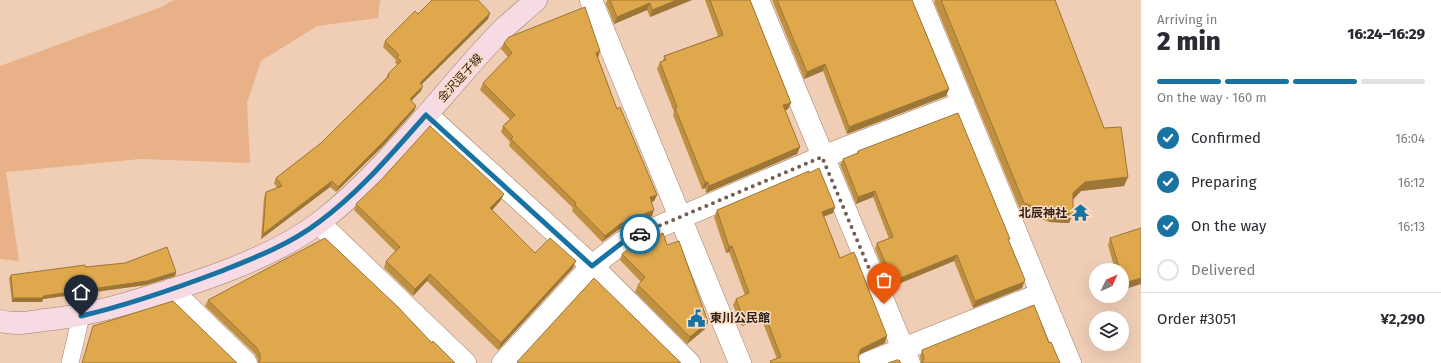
<!DOCTYPE html>
<html lang="en">
<head>
<meta charset="utf-8">
<style>
  :root { --surface:#fff; --page:#f2f2f3; --text:#2b2b33; --muted:#7c7c81; --line:#e1e1e2; --accent:#1973a2 }
  body { margin:0; font-family:"Fira Sans","Noto Sans JP",sans-serif; background:var(--page); color:var(--text); height:100vh; display:flex; flex-direction:column; font-size:15px; white-space:nowrap }
  * { box-sizing:border-box; margin:0 }
  p { font-size:13px; color:var(--muted) }
  .icon { flex:none; width:22px; height:22px; fill:none; stroke:currentColor; stroke-width:2; stroke-linecap:round; stroke-linejoin:round }
  .map { position:relative; flex:1; overflow:hidden }
  .panel { display:flex; flex-direction:column; background:var(--surface); width:300px }
  .panel>* { flex:none }
  .needle { width:26px; rotate:46deg }
  .tools { position:absolute; left:1089px; top:263px; display:grid; gap:8px }
  .tools a { display:grid; place-items:center; width:40px; height:40px; border-radius:50%; background:var(--surface); box-shadow:0 4px 16px #0002; font-size:20px }
  .pin { position:absolute; display:grid; place-items:center; width:34px; height:34px; color:#fff; margin:-41px -17px; border-radius:50% 50% 50% 0; rotate:-45deg; box-shadow:0 0 4px #0007 }
  .pin .icon { rotate:45deg }
  .courier { position:absolute; display:grid; place-items:center; width:40px; height:40px; margin:-20px; border:3px solid #1973a2; border-radius:50%; background:#fff; color:#222; box-shadow:0 1px 5px #0007 }
  .head em { font-style:normal; font-weight:800 }
  .head div { display:flex; flex-direction:column-reverse }
  .head { display:flex; align-items:center; justify-content:space-between; height:68px; padding:0 16px }
  h1 { font-size:26px; font-weight:800; line-height:30px }
  .bar { display:grid; grid-template-columns:repeat(4,1fr); gap:6px 4px; align-content:center; height:48px; padding:0 16px }
  .bar i { height:5px; border-radius:3px; background:var(--line) }
  .bar .active { background:var(--accent) }
  .bar p { grid-column:span 4 }
  .line { display:flex; align-items:center; gap:10px; padding:0 16px; border-top:1px solid var(--line) }
  .line div { flex:1 }
  ol { padding:0 16px; list-style:none }
  li { display:flex; align-items:center; gap:12px; height:44px }
  li p { margin-inline-start:auto }
  li .icon { padding:4px; border-radius:50%; background:var(--accent); color:#fff; stroke-width:4 }
  li:last-child { color:var(--muted) }
  li i { width:22px; height:22px; border:2px solid var(--line); border-radius:50% }
  main { display:flex; flex:1; min-height:0 }
  .map>svg:first-child { display:block }
  .green { fill:#e9b187 }
  .lines { fill:none; stroke-linecap:round; stroke-linejoin:round }
  .lane-casing { stroke:#9e7f69; stroke-width:18 }
  .street-casing { stroke:#9e7f69; stroke-width:23 }
  .secondary-casing { stroke:#9e7f69; stroke-width:23 }
  .lane { stroke:#fff; stroke-width:17 }
  .street { stroke:#fff; stroke-width:22 }
  .secondary { stroke:#f6dae4; stroke-width:22 }
  .wall { fill:#c09042 }
  .shaded-wall { fill:#9c7636 }
  .building { fill:#dfa84d; stroke:#9c7636 }
  .done { stroke:#735e50; stroke-width:4; stroke-dasharray:0 7.2 }
  .route { stroke:#1973a2; stroke-width:5 }
  .labels { text-anchor:middle; stroke-width:3; stroke-linejoin:round; paint-order:stroke }
  .street-label { font-size:12px; fill:#2f2219; stroke:#fddbc2 }
  .poi-label { font-size:12px; font-weight:bold; fill:#2f2219; stroke:#fddbc2; text-anchor:end }
</style>
</head>
<body>
<main>
<div class="map">
<svg width="1141" height="363" viewBox="0 0 1141 363">
  <rect width="100%" height="100%" fill="#f0ceb6"/>
  <polygon class="green" points="174,0 380,0 378,18 317,26 261,61 247,103 250,163 140,159 6,172 19,261 0,259 0,66 161,7"/>
  <g class="lines">
    <defs>
      <polyline id="lane" points="70,363 81,316"/>
      <g id="street">
        <polyline points="591,0 740,363"/>
        <polyline points="758,0 909,363"/>
        <polyline points="920,0 1070,363"/>
        <polyline points="427,115 592,266 689,363"/>
        <polyline points="319,223 465,363"/>
        <polyline points="171,290 246,363"/>
        <polyline points="503,363 592,266 623,242 822,157 963,103"/>
        <polyline points="868,363 1041,294"/>
      </g>
      <path id="secondary" d="M0,321c15,4 30,1 45,-1 31,-3 60,-10 90,-19 58,-17 137,-42 185,-79 70,-54 121,-129 182,-192 11,-10 23,-20 34,-30"/>
    </defs>
    <use href="#lane" class="lane-casing"/>
    <use href="#street" class="street-casing"/>
    <use href="#secondary" class="secondary-casing"/>
    <use href="#lane" class="lane"/>
    <use href="#street" class="street"/>
    <use href="#secondary" class="secondary"/>
  </g>
  <g class="wall">
    <polygon points="607,0 692,0 650,17 647,10 614,24 606,4"/>
    <polygon points="705,0 750,0 791,103 788,109 785,111 800,147 797,154 706,193 705,188 702,189 673,115 674,112 657,69 660,62 663,61 664,56 718,36"/>
    <polygon points="772,0 912,0 949,89 946,96 847,134 823,71 804,79"/>
    <polygon points="935,0 1055,0 1104,128 1128,177 1124,186 1081,191 1073,199 1073,214 1069,223 1049,222 1021,212 934,2"/>
    <polygon points="490,13 488,19 422,84 421,91 411,101 416,106 414,111 383,146 337,191 336,192 330,187 261,239 264,198 266,192 277,188 274,183 276,178 321,143 386,78 388,74 397,65 395,62 396,60 383,47 385,41 418,14"/>
    <polygon points="504,43 598,58 617,109 657,195 654,201 652,202 652,216 618,230 602,242 572,211 573,208 509,146 510,142 501,132 503,126 510,119 480,90 483,83 508,57 501,49"/>
    <polygon points="858,151 1009,241 1025,280 1022,288 973,308 954,261 891,287 875,249 877,243 889,239 873,197 856,204 840,165 843,159 857,153"/>
    <polygon points="809,173 835,207 833,213 823,217 840,258 885,343 858,355 859,361 860,363 770,363 770,361 777,359 761,318 742,326 733,305 736,299 745,295 729,252 726,253 714,217 717,210"/>
    <polygon points="501,200 492,210 535,253 573,268 498,350 427,281 413,296 384,268 386,261 395,251 354,210 356,204"/>
    <polygon points="1141,228 1122,290 1122,270 1115,270 1108,245 1110,238"/>
    <polygon points="667,245 708,322 705,329 687,344 635,292 638,285 641,282 620,260 622,254"/>
    <polygon points="85,267 176,272 175,276 146,285 43,299 42,302 12,302 9,278 11,275"/>
    <polygon points="208,300 432,343 455,363 258,363 258,360 255,354 205,306"/>
    <polygon points="1049,343 1060,363 921,363 920,357 922,350"/>
  </g>
  <g class="shaded-wall">
    <polygon points="677,0 692,0 650,17 652,10"/>
    <polygon points="650,3 647,10 614,24 617,17"/>
    <polygon points="490,13 488,19 418,88 420,83"/>
    <polygon points="600,51 598,58 593,60 596,53"/>
    <polygon points="825,64 823,71 804,79 807,72"/>
    <polygon points="423,86 421,91 407,105 410,99"/>
    <polygon points="949,89 946,96 847,134 849,127"/>
    <polygon points="791,103 788,109 781,112 783,105"/>
    <polygon points="416,106 414,111 383,146 336,192 338,187"/>
    <polygon points="800,147 797,154 706,193 709,186"/>
    <polygon points="1128,177 1124,186 1081,191 1070,203 1073,193 1085,182"/>
    <polygon points="332,181 330,187 261,239 263,234"/>
    <polygon points="705,182 708,182 705,188 702,189"/>
    <polygon points="875,191 873,197 856,204 858,197"/>
    <polygon points="504,194 501,200 488,215 490,208"/>
    <polygon points="657,195 654,201 648,203 650,197"/>
    <polygon points="835,207 833,213 819,218 822,212"/>
    <polygon points="654,210 652,216 618,230 602,242 605,236 620,224"/>
    <polygon points="1052,213 1073,214 1069,223 1049,222"/>
    <polygon points="732,246 729,252 726,253 729,247"/>
    <polygon points="957,255 954,261 891,287 893,281"/>
    <polygon points="576,261 573,268 498,350 501,343"/>
    <polygon points="176,272 175,276 146,285 43,299 42,302 12,302 13,298 43,296"/>
    <polygon points="430,274 427,281 413,296 415,289"/>
    <polygon points="1141,278 1141,284 1122,290 1124,283"/>
    <polygon points="1024,282 1022,288 973,308 975,301"/>
    <polygon points="764,312 761,318 742,326 744,320"/>
    <polygon points="708,322 705,329 687,344 690,337"/>
    <polygon points="887,336 885,343 858,355 856,362 861,349"/>
  </g>
  <g class="building">
    <polygon points="432,0 478,0 490,13 420,83 423,86 410,99 416,106 385,140 338,187 332,181 263,234 266,192 282,186 276,178 321,143 389,76 388,74 401,61 397,57 399,55 385,41 415,11 418,14"/>
    <polygon points="610,0 677,0 652,10 650,3 617,17"/>
    <polygon points="710,0 750,0 791,103 783,105 800,147 709,186 708,182 705,182 675,108 677,107 660,62 666,60 664,56 723,35"/>
    <polygon points="777,0 912,0 949,89 849,127 825,64 807,72"/>
    <polygon points="941,0 1055,0 1104,128 1121,127 1128,177 1085,182 1073,193 1073,214 1052,213 1024,203"/>
    <polygon points="585,7 600,51 596,53 617,109 620,107 657,195 650,197 654,210 620,224 605,236 575,205 576,203 511,139 513,137 503,126 515,115 483,83 512,53 504,43 509,37"/>
    <polygon points="958,113 1010,239 1008,239 1025,280 1024,282 975,301 957,255 893,281 877,243 893,237 875,191 858,197 843,159 858,153 858,151"/>
    <polygon points="430,126 504,194 490,208 535,253 550,238 576,261 501,343 430,274 415,289 386,261 400,247 356,204 381,180"/>
    <polygon points="819,168 835,207 822,212 840,258 854,252 887,336 861,349 858,355 859,361 860,363 771,363 770,361 781,357 764,312 744,320 736,299 749,293 732,246 729,247 717,210 809,171 809,173"/>
    <polygon points="1141,228 1141,278 1124,283 1122,277 1122,270 1120,270 1110,238"/>
    <polygon points="663,233 667,245 679,241 708,322 690,337 638,285 645,277 622,254 632,246"/>
    <polygon points="325,238 398,307 432,343 433,341 455,363 259,363 260,360 260,354 257,348 208,300"/>
    <polygon points="167,247 176,272 147,281 43,296 43,298 13,298 11,275 85,265 85,267 125,263"/>
    <polygon points="594,278 681,363 519,363 517,362"/>
    <polygon points="173,301 237,363 82,363 93,326"/>
    <polygon points="1034,305 1049,343 1051,342 1060,363 922,363 924,359 922,350"/>
    <polygon points="897,360 899,360 901,363 888,363"/>
  </g>
  <g class="lines">
    <polyline class="done" points="640,234 822,157 884,304"/>
    <path class="route" d="M81,316c47,-11 93,-27 138,-44 35,-14 70,-27 100,-50 41,-30 74,-70 107,-107l166,151 31,-24 17,-8"/>
  </g>
  <defs>
    <symbol id="temple-bare" viewBox="-9 -9 18 18"><path d="M0-6L5-2H3V0L6.5 2.5H4V6H1.5V3h-3V6H-4V2.5H-6.5L-3 0V-2H-5Z" fill="#1973a2" stroke="#fddbc2" stroke-width="2.5" paint-order="stroke"/></symbol>
    <symbol id="civic-bare" viewBox="-9 -9 18 18"><path d="M-.6-6.5H3V-4.5H.6V-3L4-1V1h2V6H-6V1h2V-1L-.6-3ZM-1.2 2.5V6h2.4V2.5Z" fill="#1973a2" stroke="#fddbc2" stroke-width="2.5" paint-order="stroke"/></symbol>
  </defs>
  <g fill-rule="evenodd">
    <use href="#temple-bare" x="1068" y="200" width="25" height="25"/>
    <use href="#civic-bare" x="684" y="306" width="25" height="25"/>
  </g>
  <g class="labels">
    <g class="street-label">
      <text transform="translate(460 78) rotate(-48)" y="4">金沢逗子線</text>
    </g>
    <g class="poi-label">
      <text x="1067" y="217">北辰神社</text>
      <text x="710" y="322" text-anchor="start">東川公民館</text>
    </g>
  </g>
</svg>
<div class="tools">
<a><svg class="needle" viewBox="-14 -14 28 28"><path d="M0-13l5 13h-10z" fill="#e53935"/><path d="M0 13l5-13h-10z" fill="#7c7c81"/></svg></a>
<a><svg class="icon" aria-label="layers" viewBox="0 0 24 24"><path d="M12 4l9 5-9 5-9-5zM3 14l9 5 9-5"/></svg></a>
</div>
<div class="pin" style="left:884px;top:304px;background:#ea580c"><svg class="icon" aria-label="bag" viewBox="0 0 24 24"><path d="M5 8h14l-1 12H6zM9 8a3 3 0 0 1 6 0"/></svg></div>
<div class="pin" style="left:81px;top:316px;background:#1f2937"><svg class="icon" aria-label="home" viewBox="0 0 24 24"><path d="M3 11l9-7 9 7M6 9v11h12V9"/></svg></div>
<div class="courier" style="left:640px;top:234px"><svg class="icon" aria-label="car" viewBox="0 0 24 24"><path d="M5 17H2v-5l4-1 3-4h7l3 4 3 1v5h-3M9 17h6M6 11h13"/><circle cx="7" cy="17" r="2"/><circle cx="17" cy="17" r="2"/></svg></div>
</div>
<section class="panel">
<div class="head"><div><h1>2 min</h1><p>Arriving in</p></div><em>16:24–16:29</em></div>
<div class="bar"><i class="active"></i><i class="active"></i><i class="active"></i><i></i><p>On the way · 160 m</p></div>
<ol>
<li><svg class="icon" aria-label="check" viewBox="0 0 24 24"><path d="M5 12l5 5 9-10"/></svg>Confirmed<p>16:04</p></li>
<li><svg class="icon" aria-label="check" viewBox="0 0 24 24"><path d="M5 12l5 5 9-10"/></svg>Preparing<p>16:12</p></li>
<li><svg class="icon" aria-label="check" viewBox="0 0 24 24"><path d="M5 12l5 5 9-10"/></svg>On the way<p>16:13</p></li>
<li><i></i>Delivered</li>
</ol>
<div class="line" style="height:52px"><div>Order #3051</div><b>¥2,290</b></div>
</section>
</main>
</body>
</html>
